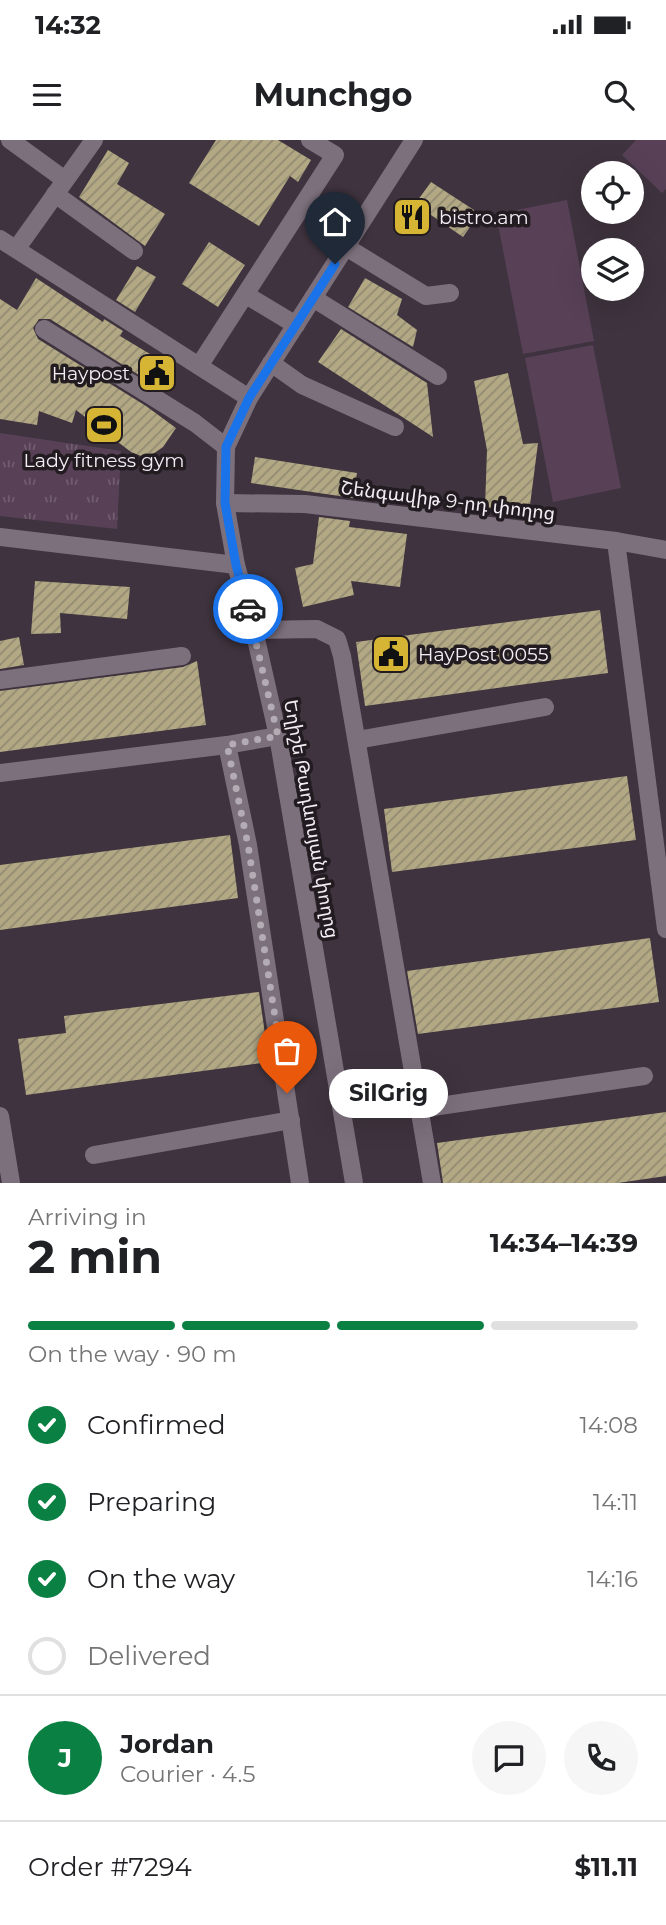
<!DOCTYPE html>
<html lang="en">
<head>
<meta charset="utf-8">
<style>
  :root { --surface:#fff; --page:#f6f6f6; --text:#202124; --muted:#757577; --line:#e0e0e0; --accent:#0b8043 }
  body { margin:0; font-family:Montserrat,"Noto Sans Armenian",sans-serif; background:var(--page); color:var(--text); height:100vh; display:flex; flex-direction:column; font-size:26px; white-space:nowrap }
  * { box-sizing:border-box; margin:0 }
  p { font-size:23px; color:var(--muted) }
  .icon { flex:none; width:38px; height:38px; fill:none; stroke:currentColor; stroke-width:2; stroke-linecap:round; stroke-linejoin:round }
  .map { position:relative; height:1043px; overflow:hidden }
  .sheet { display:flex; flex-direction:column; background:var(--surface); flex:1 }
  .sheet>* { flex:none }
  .fabs { position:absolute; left:581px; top:21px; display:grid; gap:14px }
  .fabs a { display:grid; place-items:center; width:63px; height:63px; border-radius:50%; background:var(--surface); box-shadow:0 7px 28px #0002; font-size:35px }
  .pin { position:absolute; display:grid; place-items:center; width:60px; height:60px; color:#fff; margin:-72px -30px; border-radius:50% 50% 50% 0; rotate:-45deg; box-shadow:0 0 7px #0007 }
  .pin .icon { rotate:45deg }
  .courier { position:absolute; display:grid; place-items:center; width:70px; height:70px; margin:-35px; border:5px solid #1a73e8; border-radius:50%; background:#fff; color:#222; box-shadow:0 2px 9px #0007 }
  .bubble { position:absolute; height:49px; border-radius:24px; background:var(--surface); box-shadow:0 7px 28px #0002; font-size:23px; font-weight:700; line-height:49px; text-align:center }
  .head em { font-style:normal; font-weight:700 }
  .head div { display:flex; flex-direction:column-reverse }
  .head { display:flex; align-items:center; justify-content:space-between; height:119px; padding:0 28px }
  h1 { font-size:46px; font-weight:700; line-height:52px }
  .bar { display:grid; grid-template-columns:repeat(4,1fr); gap:10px 7px; align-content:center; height:84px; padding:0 28px }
  .bar i { height:9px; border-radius:5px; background:var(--line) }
  .bar .active { background:var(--accent) }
  .bar p { grid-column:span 4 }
  .line { display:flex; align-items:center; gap:18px; padding:0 28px; border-top:2px solid var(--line) }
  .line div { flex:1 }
  .round { display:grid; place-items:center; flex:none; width:74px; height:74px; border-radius:37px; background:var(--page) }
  ol { padding:0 28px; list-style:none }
  li { display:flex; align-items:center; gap:21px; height:77px }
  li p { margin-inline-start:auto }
  li .icon { padding:7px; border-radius:50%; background:var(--accent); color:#fff; stroke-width:4 }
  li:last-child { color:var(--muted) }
  li i { width:38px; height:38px; border:4px solid var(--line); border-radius:50% }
  .status { display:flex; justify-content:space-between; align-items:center; height:49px; padding:0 35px; background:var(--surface); direction:ltr }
  .status svg { height:19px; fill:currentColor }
  header { display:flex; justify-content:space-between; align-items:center; height:91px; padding:0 28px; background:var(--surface); font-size:32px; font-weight:700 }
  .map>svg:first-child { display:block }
  .grass { fill:url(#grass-tufts) }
  .garden { fill:#584157 }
  .building { fill:url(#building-hatch) }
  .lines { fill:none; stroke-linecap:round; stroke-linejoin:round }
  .minor { stroke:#7c707c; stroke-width:18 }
  .done { stroke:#b4acb4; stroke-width:7; stroke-dasharray:0 12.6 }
  .route { stroke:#1a73e8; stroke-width:9 }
  .labels { text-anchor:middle; stroke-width:7; stroke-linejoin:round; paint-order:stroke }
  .poi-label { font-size:19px; fill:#f4edf4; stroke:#221c21; text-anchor:start }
  .street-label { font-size:19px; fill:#f4edf4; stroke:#221c21 }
</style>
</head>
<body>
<div class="status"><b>14:32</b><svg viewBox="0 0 49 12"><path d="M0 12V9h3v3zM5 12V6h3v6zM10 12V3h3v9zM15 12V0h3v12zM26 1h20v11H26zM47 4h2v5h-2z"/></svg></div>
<header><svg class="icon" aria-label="menu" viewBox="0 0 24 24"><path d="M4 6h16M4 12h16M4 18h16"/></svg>Munchgo<svg class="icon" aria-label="search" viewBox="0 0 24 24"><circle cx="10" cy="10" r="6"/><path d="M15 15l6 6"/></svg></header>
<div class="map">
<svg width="666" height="1043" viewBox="0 0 666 1043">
  <defs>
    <pattern id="grass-tufts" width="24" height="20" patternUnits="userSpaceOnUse" patternTransform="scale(1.75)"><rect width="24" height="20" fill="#584157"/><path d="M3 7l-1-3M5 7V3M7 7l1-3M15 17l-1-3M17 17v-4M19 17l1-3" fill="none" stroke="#715d70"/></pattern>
    <pattern id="building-hatch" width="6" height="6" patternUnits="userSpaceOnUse" patternTransform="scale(1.75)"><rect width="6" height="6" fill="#b2a884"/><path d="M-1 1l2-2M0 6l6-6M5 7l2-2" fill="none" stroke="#928b72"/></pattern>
  </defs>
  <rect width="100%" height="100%" fill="#3e333e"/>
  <polygon class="grass" points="0,293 121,311 117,389 0,376"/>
  <g class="garden">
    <polygon points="636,0 666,0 666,49 662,53 622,15"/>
    <polygon points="567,60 594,201 523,214 496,74"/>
    <polygon points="593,205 621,348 553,362 525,218"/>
  </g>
  <g class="building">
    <polygon points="216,0 278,0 311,20 298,42 290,36 259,86 189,43"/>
    <polygon points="108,10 129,23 117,44 165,74 145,106 79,57"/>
    <polygon points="431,42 474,70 475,80 463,97 415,64"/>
    <polygon points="209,102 245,125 218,167 182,144"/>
    <polygon points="137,126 156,137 135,172 116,160"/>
    <polygon points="36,138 103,182 104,179 123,191 120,196 170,226 158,247 50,179 39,179 33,188 38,199 146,266 176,288 163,307 153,314 141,316 131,312 76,270 72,283 39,271 37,285 0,279 0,159 17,170"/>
    <polygon points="365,138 402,159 397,175 417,190 413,207 348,167"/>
    <polygon points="341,189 427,243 433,297 318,222"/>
    <polygon points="508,233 523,304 538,303 529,373 485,367 487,310 474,241"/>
    <polygon points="255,317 357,333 353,358 251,343"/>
    <polygon points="319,377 350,381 349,387 407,394 400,447 351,441 354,455 303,467 295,428 313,424"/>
    <polygon points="35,441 130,447 127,479 60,473 61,493 31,494"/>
    <polygon points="600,470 608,533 365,566 356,502"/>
    <polygon points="19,497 24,525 0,529 0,501"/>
    <polygon points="197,521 206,585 0,612 0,551 183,527"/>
    <polygon points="627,636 636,700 392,732 384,669"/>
    <polygon points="230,695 238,758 0,790 0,725"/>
    <polygon points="650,798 659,862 418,894 407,831"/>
    <polygon points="259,852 269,922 26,955 18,899 66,893 64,876"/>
    <polygon points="666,972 666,1036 618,1043 443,1043 437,1003"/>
  </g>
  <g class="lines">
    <g class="minor">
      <polyline points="10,0 65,40"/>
      <polyline points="55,54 134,111"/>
      <polyline points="0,99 249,258"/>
      <polyline points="346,107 426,156 450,153"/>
      <polyline points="17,108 94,0"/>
      <polyline points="246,155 296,185"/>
      <polyline points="313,158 438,236"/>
      <polyline points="44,189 195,283 226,307"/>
      <polyline points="271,223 302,245 395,287"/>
      <polyline points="199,226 335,15 310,0"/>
      <polyline points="225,363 305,364 616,401 666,410"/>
      <polyline points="0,397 236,425"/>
      <polyline points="616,401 666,789"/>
      <polyline points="254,490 317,489 337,499 342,516 432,1043"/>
      <polyline points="0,540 182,516"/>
      <polyline points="357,600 545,567"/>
      <polyline points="227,605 248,705 300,1043"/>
      <polyline points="0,633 227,605 278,596"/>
      <polyline points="419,969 644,936"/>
      <polyline points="0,976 11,1043"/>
      <polyline points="94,1015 291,980"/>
      <polyline points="354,1043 278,596 254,490 236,425 225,363 226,307 249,258 414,0"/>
    </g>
  </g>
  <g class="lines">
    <polyline class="done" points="248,469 278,596 227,605 248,705 287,953"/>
    <polyline class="route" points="248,469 236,425 225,363 226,307 249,258 335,124"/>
  </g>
  <defs>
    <symbol id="restaurant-square" viewBox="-11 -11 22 22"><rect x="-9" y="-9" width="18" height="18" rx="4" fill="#d6b534" stroke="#221c21"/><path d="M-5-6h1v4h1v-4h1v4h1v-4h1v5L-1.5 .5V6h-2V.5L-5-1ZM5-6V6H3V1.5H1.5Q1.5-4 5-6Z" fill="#111"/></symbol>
    <symbol id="civic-square" viewBox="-11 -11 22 22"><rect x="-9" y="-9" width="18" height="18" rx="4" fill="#d6b534" stroke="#221c21"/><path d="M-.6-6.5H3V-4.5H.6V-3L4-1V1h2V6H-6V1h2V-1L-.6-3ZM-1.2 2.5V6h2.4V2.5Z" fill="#111"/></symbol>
    <symbol id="stadium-square" viewBox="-11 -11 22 22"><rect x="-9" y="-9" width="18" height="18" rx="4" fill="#d6b534" stroke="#221c21"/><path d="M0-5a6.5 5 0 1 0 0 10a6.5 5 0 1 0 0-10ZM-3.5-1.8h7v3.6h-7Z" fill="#111"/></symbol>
  </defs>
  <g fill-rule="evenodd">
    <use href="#restaurant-square" x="390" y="55" width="44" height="44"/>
    <use href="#civic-square" x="135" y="211" width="44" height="44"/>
    <use href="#stadium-square" x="82" y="263" width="44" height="44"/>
    <use href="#civic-square" x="369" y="492" width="44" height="44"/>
  </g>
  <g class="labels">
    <g class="poi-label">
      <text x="439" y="84">bistro.am</text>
      <text x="130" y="240" text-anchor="end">Haypost</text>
      <text x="104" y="327" text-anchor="middle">Lady fitness gym</text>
      <text x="418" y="521">HayPost 0055</text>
    </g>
    <g class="street-label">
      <text transform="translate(448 360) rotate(7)" y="7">Շենգավիթ 9-րդ փողոց</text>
      <text transform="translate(312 679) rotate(80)" y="7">Եղիշե Թադևոսյան փողոց</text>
    </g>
  </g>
</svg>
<div class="fabs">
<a><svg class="icon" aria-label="locate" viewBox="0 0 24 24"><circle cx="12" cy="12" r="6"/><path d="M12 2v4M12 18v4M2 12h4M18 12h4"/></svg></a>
<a><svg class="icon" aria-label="layers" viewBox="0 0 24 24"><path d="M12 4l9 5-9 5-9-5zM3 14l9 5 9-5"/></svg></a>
</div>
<div class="pin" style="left:287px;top:953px;background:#ea580c"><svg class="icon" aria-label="bag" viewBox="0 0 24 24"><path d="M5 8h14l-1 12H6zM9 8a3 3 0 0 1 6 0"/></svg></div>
<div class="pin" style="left:335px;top:124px;background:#1f2937"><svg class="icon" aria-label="home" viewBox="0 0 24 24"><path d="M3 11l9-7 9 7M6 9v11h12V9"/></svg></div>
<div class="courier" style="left:248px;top:469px"><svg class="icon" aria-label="car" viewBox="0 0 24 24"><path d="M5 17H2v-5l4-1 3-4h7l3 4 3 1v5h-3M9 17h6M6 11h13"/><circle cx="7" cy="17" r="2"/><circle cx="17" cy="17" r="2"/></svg></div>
<div class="bubble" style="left:329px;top:929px;width:119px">SilGrig</div>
</div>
<section class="sheet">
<div class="head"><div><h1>2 min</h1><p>Arriving in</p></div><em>14:34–14:39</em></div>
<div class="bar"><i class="active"></i><i class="active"></i><i class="active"></i><i></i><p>On the way · 90 m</p></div>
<ol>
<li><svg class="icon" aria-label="check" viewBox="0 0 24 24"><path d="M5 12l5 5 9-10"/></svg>Confirmed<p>14:08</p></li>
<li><svg class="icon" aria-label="check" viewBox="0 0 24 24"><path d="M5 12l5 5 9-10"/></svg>Preparing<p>14:11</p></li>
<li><svg class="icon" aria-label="check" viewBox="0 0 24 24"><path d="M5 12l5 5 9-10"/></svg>On the way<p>14:16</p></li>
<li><i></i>Delivered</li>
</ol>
<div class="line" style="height:126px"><b class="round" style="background:var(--accent);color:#fff">J</b><div><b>Jordan</b><p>Courier · 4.5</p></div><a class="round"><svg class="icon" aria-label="chat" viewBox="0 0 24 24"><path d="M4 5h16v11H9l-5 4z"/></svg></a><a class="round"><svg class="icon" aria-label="phone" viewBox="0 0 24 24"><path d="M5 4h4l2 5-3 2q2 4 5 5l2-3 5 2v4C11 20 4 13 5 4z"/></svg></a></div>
<div class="line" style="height:91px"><div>Order #7294</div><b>$11.11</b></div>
</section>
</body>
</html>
